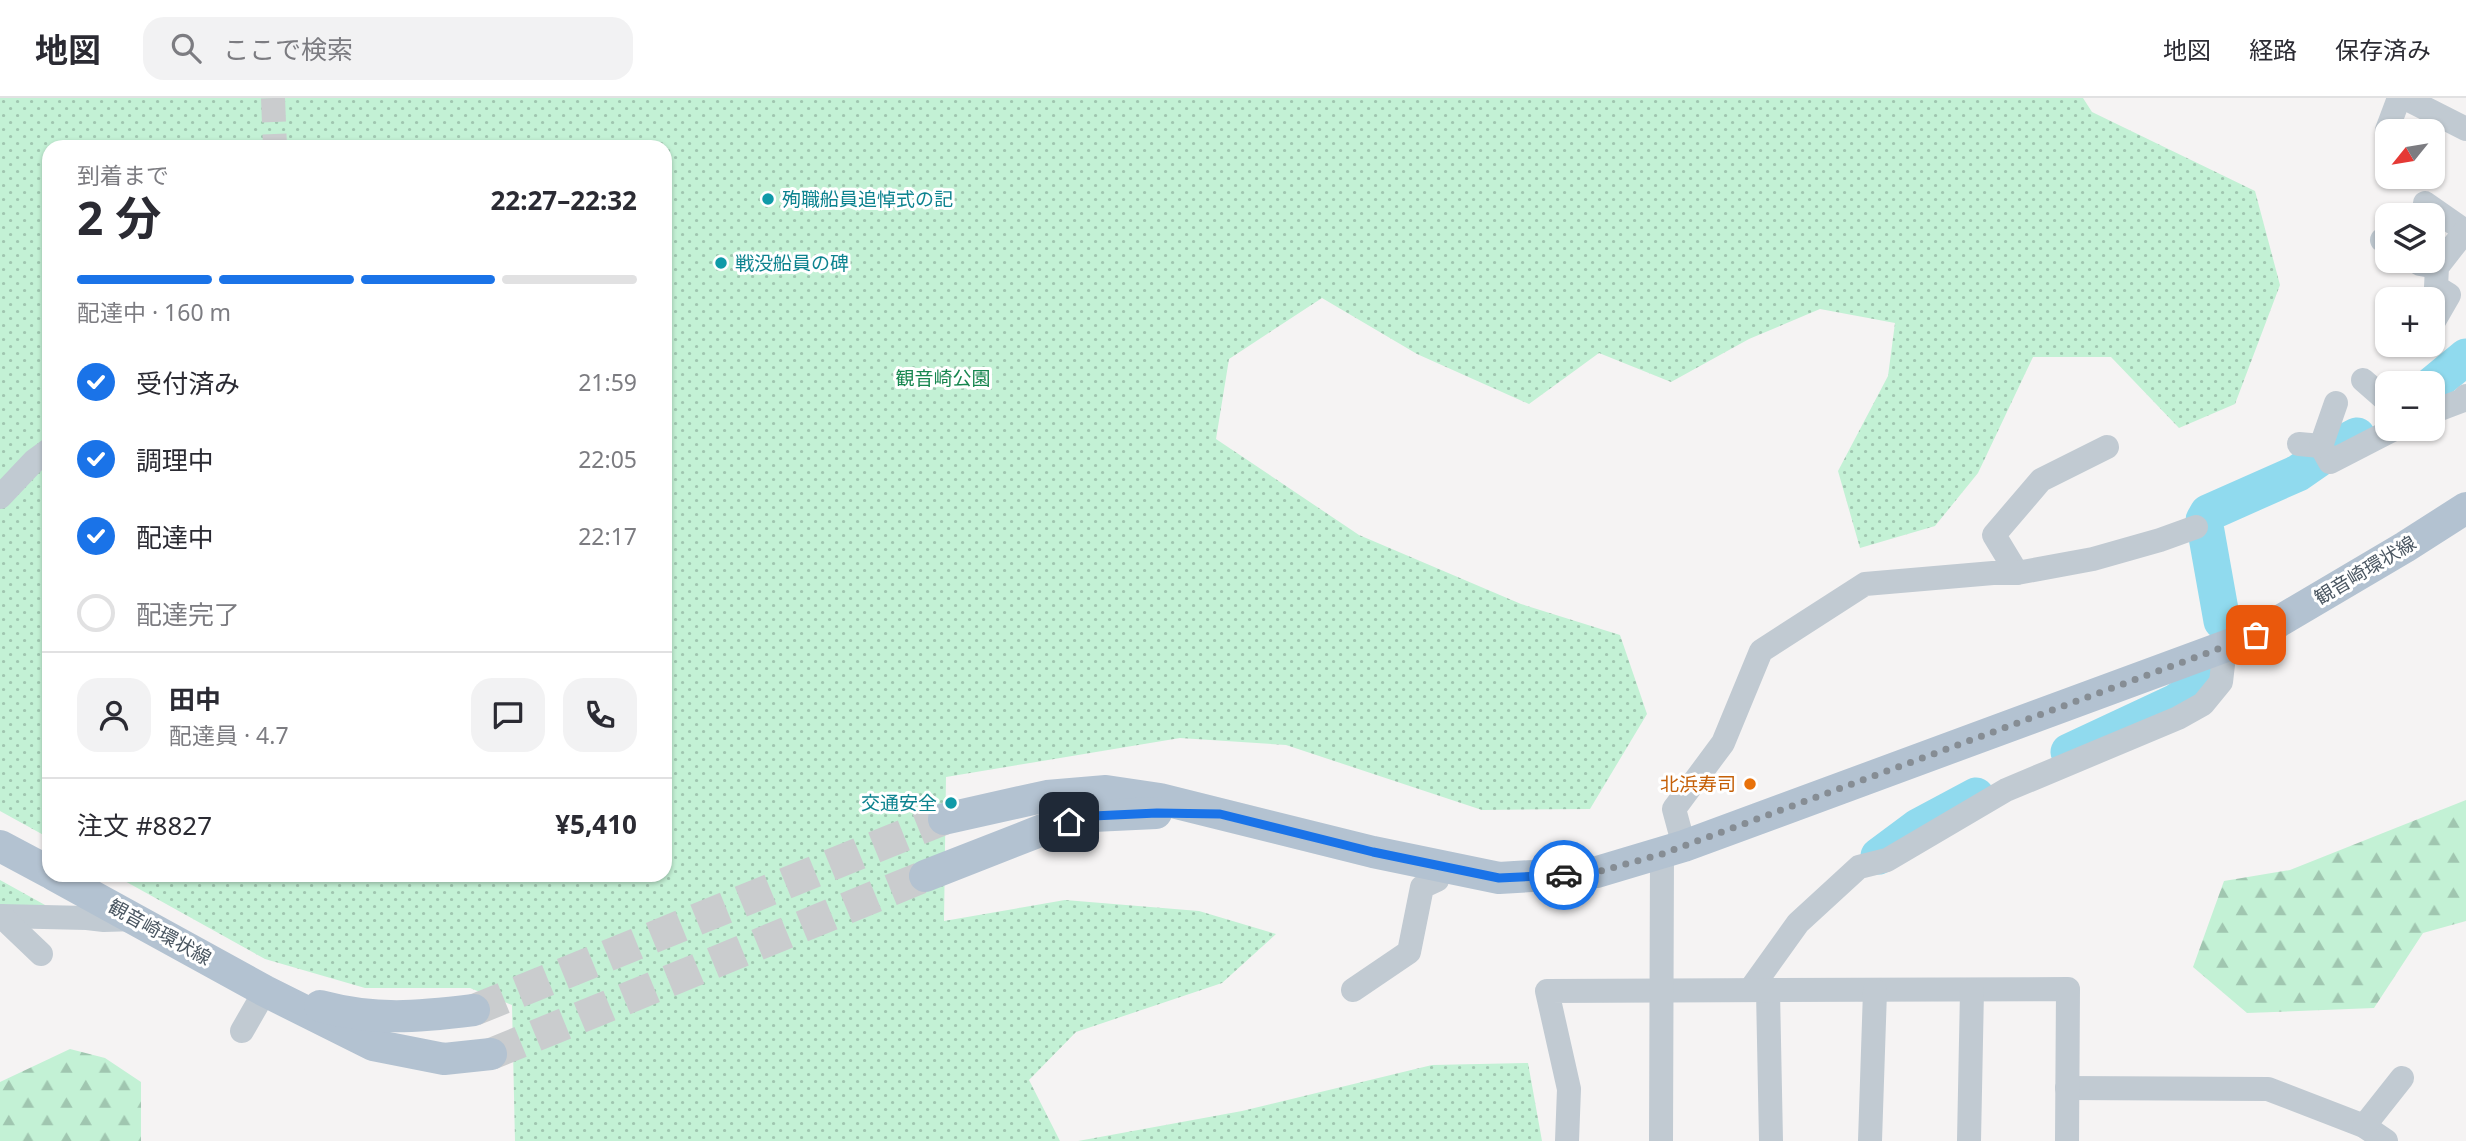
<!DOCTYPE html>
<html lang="ja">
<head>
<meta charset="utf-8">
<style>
  :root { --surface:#fff; --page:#f2f2f3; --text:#2b2b33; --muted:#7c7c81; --line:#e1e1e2; --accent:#1a73e8 }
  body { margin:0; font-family:"Noto Sans","Noto Sans JP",sans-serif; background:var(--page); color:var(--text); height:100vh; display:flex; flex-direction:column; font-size:26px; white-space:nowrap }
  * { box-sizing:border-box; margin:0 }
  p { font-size:23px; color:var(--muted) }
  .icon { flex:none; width:38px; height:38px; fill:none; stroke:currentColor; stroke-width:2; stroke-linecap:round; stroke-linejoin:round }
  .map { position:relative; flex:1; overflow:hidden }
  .panel { position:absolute; left:42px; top:42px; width:630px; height:742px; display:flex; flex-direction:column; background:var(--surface); border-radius:21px; box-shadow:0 2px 5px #0004 }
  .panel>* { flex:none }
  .needle { width:46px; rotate:240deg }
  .controls { position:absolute; left:2375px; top:21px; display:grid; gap:14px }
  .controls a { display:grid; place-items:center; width:70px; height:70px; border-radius:14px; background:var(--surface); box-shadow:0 2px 5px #0004; font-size:35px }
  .pin { position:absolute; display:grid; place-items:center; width:60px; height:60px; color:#fff; margin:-30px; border-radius:14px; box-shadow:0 4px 10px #0006 }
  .courier { position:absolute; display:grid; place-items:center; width:70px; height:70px; margin:-35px; border:5px solid #1a73e8; border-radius:50%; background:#fff; color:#222; box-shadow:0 2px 9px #0007 }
  .overview em { font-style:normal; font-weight:700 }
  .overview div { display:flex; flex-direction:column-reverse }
  .overview { display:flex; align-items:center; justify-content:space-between; height:119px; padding:0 35px }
  h1 { font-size:46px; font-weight:700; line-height:52px }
  .bar { display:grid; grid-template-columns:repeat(4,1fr); gap:10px 7px; align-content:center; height:84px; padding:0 35px }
  .bar i { height:9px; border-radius:5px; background:var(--line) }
  .bar .on { background:var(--accent) }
  .bar p { grid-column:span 4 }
  .line { display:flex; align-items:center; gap:18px; padding:0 35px; border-top:2px solid var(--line) }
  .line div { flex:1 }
  .round { display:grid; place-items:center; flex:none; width:74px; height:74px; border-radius:21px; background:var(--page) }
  ol { padding:0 35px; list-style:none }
  li { display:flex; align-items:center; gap:21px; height:77px }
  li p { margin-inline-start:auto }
  li .icon { padding:7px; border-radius:50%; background:var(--accent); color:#fff; stroke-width:4 }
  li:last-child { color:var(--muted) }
  li i { width:38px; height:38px; border:4px solid var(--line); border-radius:50% }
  header { display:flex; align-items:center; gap:42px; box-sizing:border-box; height:98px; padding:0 35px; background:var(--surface); border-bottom:2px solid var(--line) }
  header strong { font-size:33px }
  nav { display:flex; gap:38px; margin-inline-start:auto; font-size:24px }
  .search { width:490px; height:63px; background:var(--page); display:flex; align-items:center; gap:18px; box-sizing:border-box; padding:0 24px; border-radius:21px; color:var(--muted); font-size:26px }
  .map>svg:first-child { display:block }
  .forest { fill:url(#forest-firs) }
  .park { fill:url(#park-dots) }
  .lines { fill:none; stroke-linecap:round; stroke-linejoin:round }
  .river { stroke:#90daee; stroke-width:37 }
  .minor-tunnel { stroke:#caccce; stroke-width:24; stroke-dasharray:24 12; stroke-linecap:butt }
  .major-tunnel { stroke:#caccce; stroke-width:32; stroke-dasharray:32 16; stroke-linecap:butt }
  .minor { stroke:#c1cad2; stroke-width:24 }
  .major { stroke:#b3c2d1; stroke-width:32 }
  .done { stroke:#868d94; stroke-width:7; stroke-dasharray:0 12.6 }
  .route { stroke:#1a73e8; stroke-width:9 }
  .culture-dot { fill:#0f9aa8; stroke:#fff; stroke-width:2.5 }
  .food-dot { fill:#e8710a; stroke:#fff; stroke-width:2.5 }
  .labels { text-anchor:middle; stroke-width:6; stroke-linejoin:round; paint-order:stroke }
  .culture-label { font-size:19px; fill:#0d838f; stroke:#fff; text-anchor:start }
  .park-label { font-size:19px; fill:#17864f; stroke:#fff }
  .street-label { font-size:19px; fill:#4a5661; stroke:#fff }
  .food-label { font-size:19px; fill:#c56008; stroke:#fff; text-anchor:end }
</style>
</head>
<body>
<header>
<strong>地図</strong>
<div class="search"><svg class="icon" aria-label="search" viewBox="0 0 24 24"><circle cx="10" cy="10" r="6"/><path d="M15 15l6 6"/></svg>ここで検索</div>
<nav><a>地図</a><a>経路</a><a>保存済み</a></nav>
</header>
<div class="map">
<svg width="2466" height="1043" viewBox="0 0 2466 1043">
  <defs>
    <pattern id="forest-firs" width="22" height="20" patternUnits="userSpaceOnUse" patternTransform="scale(1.75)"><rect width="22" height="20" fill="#c3f1d5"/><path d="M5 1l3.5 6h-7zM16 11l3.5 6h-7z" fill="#a0c6b0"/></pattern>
    <pattern id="park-dots" width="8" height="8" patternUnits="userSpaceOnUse" patternTransform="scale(1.75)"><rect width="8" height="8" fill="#c3f1d5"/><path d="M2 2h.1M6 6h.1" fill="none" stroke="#a0c6b0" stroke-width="1.8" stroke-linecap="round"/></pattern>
  </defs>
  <rect width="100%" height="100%" fill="#f5f3f3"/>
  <g class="forest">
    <polygon points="2466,702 2466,823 2423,835 2374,910 2247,915 2193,869 2224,783 2290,772"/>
    <polygon points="70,951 105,960 141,984 141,1043 0,1043 0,984"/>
  </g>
  <g class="park">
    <polygon points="0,0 2083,0 2092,14 2255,93 2280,187 2235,306 2179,330 2111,259 2033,259 1978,375 1935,428 1860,450 1838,373 1888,278 1895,225 1820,211 1749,241 1671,284 1599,255 1529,306 1417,256 1322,200 1229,261 1216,341 1359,437 1521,506 1620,537 1647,616 1590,711 1482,712 1286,647 1180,640 946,679 944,823 1065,802 1199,813 1276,836 1222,885 1076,934 1029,982 1060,1043 515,1043 512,907 470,890 365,890 265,861 114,777 665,777 665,49 49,49 49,740 0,713"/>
    <polygon points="0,782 45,807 0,812"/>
    <polygon points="1528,965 1542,1043 1078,1043 1242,1013 1432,967"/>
  </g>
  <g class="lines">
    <g class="river">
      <polyline points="2432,287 2466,259"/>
      <polyline points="2222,523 2204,422 2208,415 2298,375 2334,350 2357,338"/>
      <polyline points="2069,654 2176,604 2202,586 2209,572"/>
      <polyline points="1879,758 1918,729 1976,698"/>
    </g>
    <polyline class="minor-tunnel" points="273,0 275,49"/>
    <g class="major-tunnel">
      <polyline points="474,912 944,721"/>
      <polyline points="491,956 925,778"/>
    </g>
    <g class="minor">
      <polyline points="2405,0 2466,31"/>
      <polyline points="2387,32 2399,0"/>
      <polyline points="2425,105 2465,133"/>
      <polyline points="2382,142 2387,145"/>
      <polyline points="2415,163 2420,166 2437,169"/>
      <polyline points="2434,223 2449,197 2436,189 2437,169 2466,132"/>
      <polyline points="2363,282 2387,303"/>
      <polyline points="2432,314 2461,303 2466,298"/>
      <polyline points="2299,346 2321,348"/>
      <polyline points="2321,348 2330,364 2394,331"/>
      <polyline points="2321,348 2336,305"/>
      <polyline points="0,399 34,363 49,352"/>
      <polyline points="2017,475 1994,437 2041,382 2107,349"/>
      <polyline points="1684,748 1674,711 1723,645 1761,553 1865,486 1993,475 2017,475 2093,461 2160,442 2196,429"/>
      <polyline points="0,818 87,820 104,822 136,821"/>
      <polyline points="1,818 41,856"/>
      <polyline points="1353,892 1409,854 1422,789 1437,782 1439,768"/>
      <polyline points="1750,892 1798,825 1859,769 1887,762 2006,692 2178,620 2203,606 2221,584 2225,549"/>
      <polyline points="1768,893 1771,1043"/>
      <polyline points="242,933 265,893"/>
      <polyline points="2067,990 2268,991 2364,1028 2386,1043"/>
      <polyline points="2364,1028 2402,980"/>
      <polyline points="1567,1043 1569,991 1547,893 2068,891 2067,1043"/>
      <polyline points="1661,1043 1662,756"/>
      <polyline points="1870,1043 1875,893"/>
      <polyline points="1969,1043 1972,892"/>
    </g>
    <g class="major">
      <polyline points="944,721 1047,698 1106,693 1160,701 1373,754 1499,780 1597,774 1684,748 2256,537 2405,449 2466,410"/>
      <polyline points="0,748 49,774"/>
      <polyline points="54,777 265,893 373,947 444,961 491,956"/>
      <polyline points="925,778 1045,731 1093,718 1156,715"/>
      <path d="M320,908c56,15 97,11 154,4"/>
    </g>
  </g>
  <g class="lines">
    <polyline class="done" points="1564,777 1597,774 1662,756 2256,537"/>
    <polyline class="route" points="1069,724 1093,718 1157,715 1220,716 1373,754 1499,780 1564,777"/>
  </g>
  <g class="culture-dot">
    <circle cx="768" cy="101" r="7"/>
    <circle cx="721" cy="165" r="7"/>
    <circle cx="951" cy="705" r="7"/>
  </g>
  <circle class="food-dot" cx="1750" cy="686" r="7"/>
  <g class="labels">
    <g class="culture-label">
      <text x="782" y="108">殉職船員追悼式の記</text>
      <text x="735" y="172">戦没船員の碑</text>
      <text x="937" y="712" text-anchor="end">交通安全</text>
    </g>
    <g class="park-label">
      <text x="943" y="287">観音崎公園</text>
    </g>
    <g class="street-label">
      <text transform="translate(2365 472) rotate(-31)" y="7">観音崎環状線</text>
      <text transform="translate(160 834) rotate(29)" y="7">観音崎環状線</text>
    </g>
    <g class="food-label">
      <text x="1736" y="693">北浜寿司</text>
    </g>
  </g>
</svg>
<div class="controls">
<a><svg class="needle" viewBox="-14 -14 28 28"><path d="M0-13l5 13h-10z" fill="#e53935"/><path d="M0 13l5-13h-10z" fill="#7c7c81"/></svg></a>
<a><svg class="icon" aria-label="layers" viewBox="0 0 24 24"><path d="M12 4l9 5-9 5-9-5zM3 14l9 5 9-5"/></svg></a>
<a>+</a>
<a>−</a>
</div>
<div class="pin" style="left:2256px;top:537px;background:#ea580c"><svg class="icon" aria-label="bag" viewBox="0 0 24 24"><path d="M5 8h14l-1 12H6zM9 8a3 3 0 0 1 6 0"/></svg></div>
<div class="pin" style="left:1069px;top:724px;background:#1f2937"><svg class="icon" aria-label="home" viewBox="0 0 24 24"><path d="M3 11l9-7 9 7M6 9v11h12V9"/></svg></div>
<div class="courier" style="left:1564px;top:777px"><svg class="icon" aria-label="car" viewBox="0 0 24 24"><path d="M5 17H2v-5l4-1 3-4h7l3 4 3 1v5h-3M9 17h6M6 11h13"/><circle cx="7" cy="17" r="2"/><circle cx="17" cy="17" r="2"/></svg></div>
<section class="panel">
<div class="overview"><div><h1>2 分</h1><p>到着まで</p></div><em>22:27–22:32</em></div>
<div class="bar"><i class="on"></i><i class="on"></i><i class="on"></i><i></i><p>配達中 · 160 m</p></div>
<ol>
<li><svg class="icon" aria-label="check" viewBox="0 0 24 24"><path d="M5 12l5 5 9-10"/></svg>受付済み<p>21:59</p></li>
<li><svg class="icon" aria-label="check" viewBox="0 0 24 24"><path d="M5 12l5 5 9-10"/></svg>調理中<p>22:05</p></li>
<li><svg class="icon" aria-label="check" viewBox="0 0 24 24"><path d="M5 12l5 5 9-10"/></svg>配達中<p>22:17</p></li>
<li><i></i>配達完了</li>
</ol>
<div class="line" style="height:126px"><a class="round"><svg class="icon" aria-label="person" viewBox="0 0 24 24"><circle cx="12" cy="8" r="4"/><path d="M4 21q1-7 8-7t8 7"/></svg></a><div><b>田中</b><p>配達員 · 4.7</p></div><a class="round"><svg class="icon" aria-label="chat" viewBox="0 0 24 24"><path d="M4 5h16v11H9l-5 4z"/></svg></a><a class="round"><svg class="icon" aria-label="phone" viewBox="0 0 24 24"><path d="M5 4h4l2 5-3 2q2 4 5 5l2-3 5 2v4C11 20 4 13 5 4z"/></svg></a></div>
<div class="line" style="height:91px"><div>注文 #8827</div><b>¥5,410</b></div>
</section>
</div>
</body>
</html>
